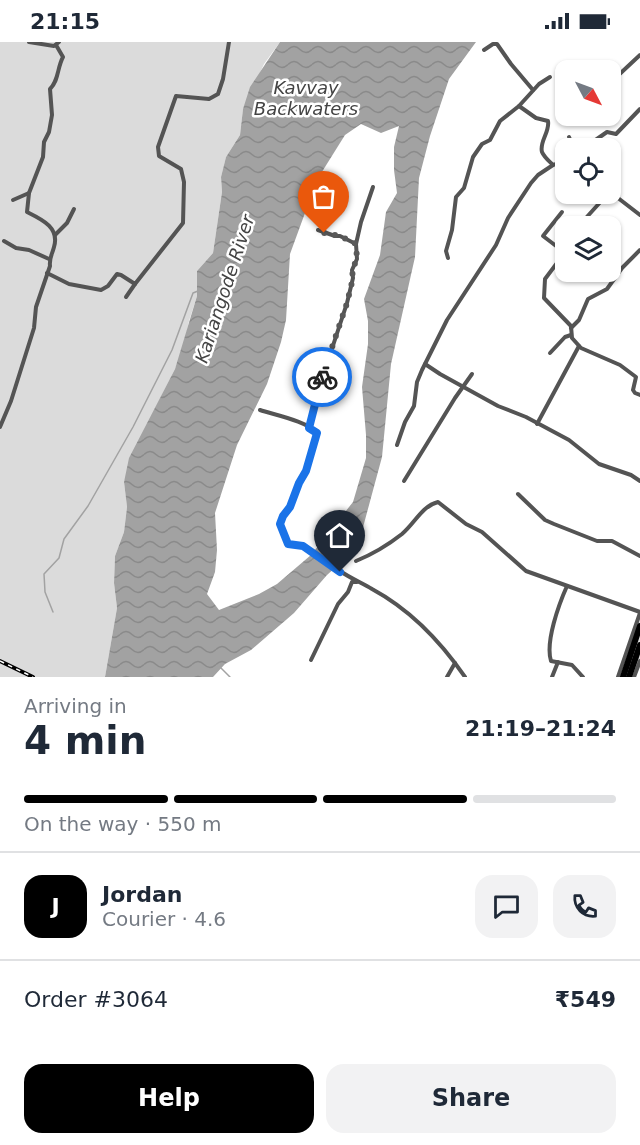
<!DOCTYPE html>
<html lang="en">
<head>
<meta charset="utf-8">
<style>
  :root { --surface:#fff; --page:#f2f2f3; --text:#1f2937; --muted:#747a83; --line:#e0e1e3; --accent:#000 }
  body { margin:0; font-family:"DejaVu Sans",sans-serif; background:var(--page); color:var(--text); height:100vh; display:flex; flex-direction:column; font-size:22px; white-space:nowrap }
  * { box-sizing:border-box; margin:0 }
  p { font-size:20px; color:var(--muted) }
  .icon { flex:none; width:33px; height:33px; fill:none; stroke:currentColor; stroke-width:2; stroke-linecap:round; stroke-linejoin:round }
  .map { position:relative; height:635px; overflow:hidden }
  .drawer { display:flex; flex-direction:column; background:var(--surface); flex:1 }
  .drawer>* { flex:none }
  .needle { width:39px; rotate:131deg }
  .controls { position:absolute; left:555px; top:18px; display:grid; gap:12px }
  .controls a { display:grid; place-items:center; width:66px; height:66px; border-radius:12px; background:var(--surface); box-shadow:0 2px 4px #0004; font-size:30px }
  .pin { position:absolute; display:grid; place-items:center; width:51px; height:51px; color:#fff; margin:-62px -26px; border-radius:50% 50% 50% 0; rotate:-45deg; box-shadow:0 0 6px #0007 }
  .pin .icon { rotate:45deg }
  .courier { position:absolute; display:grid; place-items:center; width:60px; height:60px; margin:-30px; border:4px solid #1a73e8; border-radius:50%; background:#fff; color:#222; box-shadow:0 2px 8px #0007 }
  .head em { font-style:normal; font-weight:700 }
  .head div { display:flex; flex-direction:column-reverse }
  .head { display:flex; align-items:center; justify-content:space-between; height:102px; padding:0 24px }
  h1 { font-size:39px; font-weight:700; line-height:45px }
  .bar { display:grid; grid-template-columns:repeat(4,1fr); gap:9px 6px; align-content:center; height:72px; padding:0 24px }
  .bar i { height:8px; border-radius:4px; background:var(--line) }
  .bar .on { background:var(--accent) }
  .bar p { grid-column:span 4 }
  .line { display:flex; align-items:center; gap:15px; padding:0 24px; border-top:2px solid var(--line) }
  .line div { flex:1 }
  .round { display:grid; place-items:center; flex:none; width:63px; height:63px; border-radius:18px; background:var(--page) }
  .button { display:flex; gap:12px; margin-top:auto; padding:12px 24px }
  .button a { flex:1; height:69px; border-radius:18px; background:var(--accent); color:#fff; font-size:24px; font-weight:700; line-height:69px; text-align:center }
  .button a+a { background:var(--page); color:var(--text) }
  .status { display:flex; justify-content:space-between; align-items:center; height:42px; padding:0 30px; background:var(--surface); direction:ltr }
  .status svg { height:16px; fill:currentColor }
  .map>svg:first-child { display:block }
  .green { fill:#dbdbdb }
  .water { fill:url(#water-waves); fill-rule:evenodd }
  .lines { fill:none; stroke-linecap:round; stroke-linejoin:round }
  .stream { stroke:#a2a2a2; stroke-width:1.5 }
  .highway-casing { stroke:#dbdbdb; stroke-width:9 }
  .minor { stroke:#545454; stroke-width:4 }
  .highway { stroke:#000; stroke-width:6 }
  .rail-casing { stroke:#000; stroke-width:4 }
  .rail { stroke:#fff; stroke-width:1.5; stroke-dasharray:4.5; stroke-linecap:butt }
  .done { stroke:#595959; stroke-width:6; stroke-dasharray:0 10.8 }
  .route { stroke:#1a73e8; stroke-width:8 }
  .labels { text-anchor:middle; stroke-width:5; stroke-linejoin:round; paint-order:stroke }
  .water-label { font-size:18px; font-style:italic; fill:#434343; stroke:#fff }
</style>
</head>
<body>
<div class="status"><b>21:15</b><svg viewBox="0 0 49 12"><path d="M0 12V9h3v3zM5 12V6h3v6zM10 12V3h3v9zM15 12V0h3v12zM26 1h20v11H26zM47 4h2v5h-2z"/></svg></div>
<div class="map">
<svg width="640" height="635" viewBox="0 0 640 635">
  <defs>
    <pattern id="water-waves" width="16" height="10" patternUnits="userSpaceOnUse" patternTransform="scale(1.5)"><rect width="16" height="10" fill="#a2a2a2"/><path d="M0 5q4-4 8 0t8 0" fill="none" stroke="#8a8a8a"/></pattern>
  </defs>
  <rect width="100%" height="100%" fill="#fff"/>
  <polygon class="green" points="0,0 280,0 264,22 243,67 240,93 226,115 221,135 222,150 213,211 197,229 197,254 189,279 184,303 175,327 141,395 124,440 127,465 124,490 115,514 114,541 117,566 105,635 0,635"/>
  <path class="water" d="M280,0h196l-27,37 -19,57 -11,42 -4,79 -24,107 -9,93 -20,74 -14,25 -21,19 -33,38 -43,37 -26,14 -12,13h-108l12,-69 -3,-25 1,-27 9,-24 3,-25 -3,-25 5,-24 46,-89 22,-73v-25l16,-18 9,-61 -1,-15 5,-20 14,-22 3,-26 7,-22zM361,82l20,9 18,-7 -5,21v23l3,23 -11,19 -6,43 -16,44 4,22v23l-6,43 4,48v23l-13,44 -42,53 -34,29 -18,10 -40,16 -12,-16 8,-22 2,-22 -2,-37 22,-68 30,-61 14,-42 5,-22 4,-66 15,-41 5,-22 35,-56z"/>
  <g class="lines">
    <g class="stream">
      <polyline points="53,570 45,550 44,532 59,516 64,497 88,464 133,385 172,308 193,251 198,249"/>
      <polyline points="220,625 230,635"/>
    </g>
    <defs>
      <g id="highway">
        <polyline points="623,635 640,584"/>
        <polyline points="629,635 640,603"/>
      </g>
    </defs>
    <use href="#highway" class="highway-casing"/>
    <g class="minor">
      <polyline points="29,0 54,4 59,0"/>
      <polyline points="484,8 493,2 497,2 511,22 533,48"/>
      <polyline points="610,41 640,13"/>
      <polyline points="519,64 539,42 550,35"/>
      <polyline points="569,95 574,106"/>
      <polyline points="584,106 607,90 616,92 640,67"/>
      <polyline points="600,152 609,157 618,156 640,173"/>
      <polyline points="13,158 29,151"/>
      <polyline points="562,170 543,194 564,210"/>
      <polyline points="585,184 585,177 604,156"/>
      <polyline points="55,193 67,181 74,167"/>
      <polyline points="4,199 16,206 29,208 49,217"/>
      <polyline points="356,202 361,180 373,145"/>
      <polyline points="566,209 545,237 544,256 571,284 572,296 581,306 620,323 636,335 633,348 635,351 640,353"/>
      <path d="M448,216l-2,-7 6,-21 4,-33 8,-9 9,-31 9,-13 8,-4 10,-19 19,-15 17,12 12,3c2,11 -9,21 -6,31 2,5 8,10 11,13"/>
      <polyline points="47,231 69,242 101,248 108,244 117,232 121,233 135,242 183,181 184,140 181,127 159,114 158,105 176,54 209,57 218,52 223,37 229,0"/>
      <polyline points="126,255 135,242"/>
      <polyline points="571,286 579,278 588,257 607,247 622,226 640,208"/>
      <polyline points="550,311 565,295 571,293"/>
      <polyline points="425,322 440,332 498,364 526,375 569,398 599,422 631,433 640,439"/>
      <path d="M260,368c15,5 47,11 57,23l-11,38 -26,53 8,20c20,0 35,17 52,27 10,7 22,12 32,18 37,20 69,53 93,88"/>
      <polyline points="537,382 579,304"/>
      <path d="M0,385l11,-26 23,-73 2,-21 14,-41c-1,-8 2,-11 4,-19 6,-20 -13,-28 -27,-35l2,-19 14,-36 1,-15 5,-10 3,-17 -2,-26c9,-9 7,-21 13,-32l-7,-12"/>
      <polyline points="309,385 322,337 347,261 353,236 352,228 357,217 356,202 340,194 335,194 318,188"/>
      <polyline points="397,403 405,380 414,364 417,340 422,328 447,278 496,203 508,176 531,141 538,133 553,123 566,118"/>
      <polyline points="404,439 455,356 472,332"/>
      <polyline points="518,452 545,478 554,482 597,499 612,499 640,514"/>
      <path d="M356,519c17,-7 32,-16 46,-27 13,-11 20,-28 36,-32l28,22 16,8 44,39 114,41"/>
      <path d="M567,544c-8,18 -22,56 -16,75l21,4 11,12"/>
      <polyline points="311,618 338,562 348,550 352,540 357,540"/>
      <polyline points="447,635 455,621"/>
      <polyline points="552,635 558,620"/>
      <polyline points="618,635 640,571"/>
      <polyline points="634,635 640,619"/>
    </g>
    <use href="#highway" class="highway"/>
    <defs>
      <polyline id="rail" points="0,619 33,635"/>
    </defs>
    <use href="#rail" class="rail-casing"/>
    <use href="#rail" class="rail"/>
  </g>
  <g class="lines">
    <polyline class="done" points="322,335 347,261 353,236 352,228 357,217 356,202 340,194 324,191"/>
    <polyline class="route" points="322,335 309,386 317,391 306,429 299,441 290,465 283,474 280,482 288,502 303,504 340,530"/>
  </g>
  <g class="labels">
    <g class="water-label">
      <text x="306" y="52">Kavvay<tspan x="306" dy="21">Backwaters</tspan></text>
      <text transform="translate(225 247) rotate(-72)" y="6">Kariangode River</text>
    </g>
  </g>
</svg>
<div class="controls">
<a><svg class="needle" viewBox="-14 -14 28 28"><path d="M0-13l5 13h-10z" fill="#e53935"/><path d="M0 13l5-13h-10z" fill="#747a83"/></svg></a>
<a><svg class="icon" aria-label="locate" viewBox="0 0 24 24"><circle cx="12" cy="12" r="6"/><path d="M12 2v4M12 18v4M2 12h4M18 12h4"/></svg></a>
<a><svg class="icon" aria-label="layers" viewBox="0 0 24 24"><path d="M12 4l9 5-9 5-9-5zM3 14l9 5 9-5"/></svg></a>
</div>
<div class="pin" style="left:324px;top:191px;background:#ea580c"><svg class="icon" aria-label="bag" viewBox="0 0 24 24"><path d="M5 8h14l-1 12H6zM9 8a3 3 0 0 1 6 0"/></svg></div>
<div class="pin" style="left:340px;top:530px;background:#1f2937"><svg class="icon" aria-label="home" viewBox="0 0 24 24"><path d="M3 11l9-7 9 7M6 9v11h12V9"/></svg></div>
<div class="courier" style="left:322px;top:335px"><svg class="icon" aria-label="bike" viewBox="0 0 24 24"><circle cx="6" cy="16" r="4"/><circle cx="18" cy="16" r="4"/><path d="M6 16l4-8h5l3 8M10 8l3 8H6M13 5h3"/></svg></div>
</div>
<section class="drawer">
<div class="head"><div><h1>4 min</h1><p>Arriving in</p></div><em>21:19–21:24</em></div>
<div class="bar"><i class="on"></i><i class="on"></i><i class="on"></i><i></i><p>On the way · 550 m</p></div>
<div class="line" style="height:108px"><b class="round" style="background:var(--accent);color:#fff">J</b><div><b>Jordan</b><p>Courier · 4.6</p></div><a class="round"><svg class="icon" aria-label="chat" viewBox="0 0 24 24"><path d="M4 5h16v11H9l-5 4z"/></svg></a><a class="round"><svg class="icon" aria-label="phone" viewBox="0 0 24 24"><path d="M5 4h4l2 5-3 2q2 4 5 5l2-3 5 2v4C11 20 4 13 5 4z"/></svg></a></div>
<div class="line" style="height:78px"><div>Order #3064</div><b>₹549</b></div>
<div class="button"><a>Help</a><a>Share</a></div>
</section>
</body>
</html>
